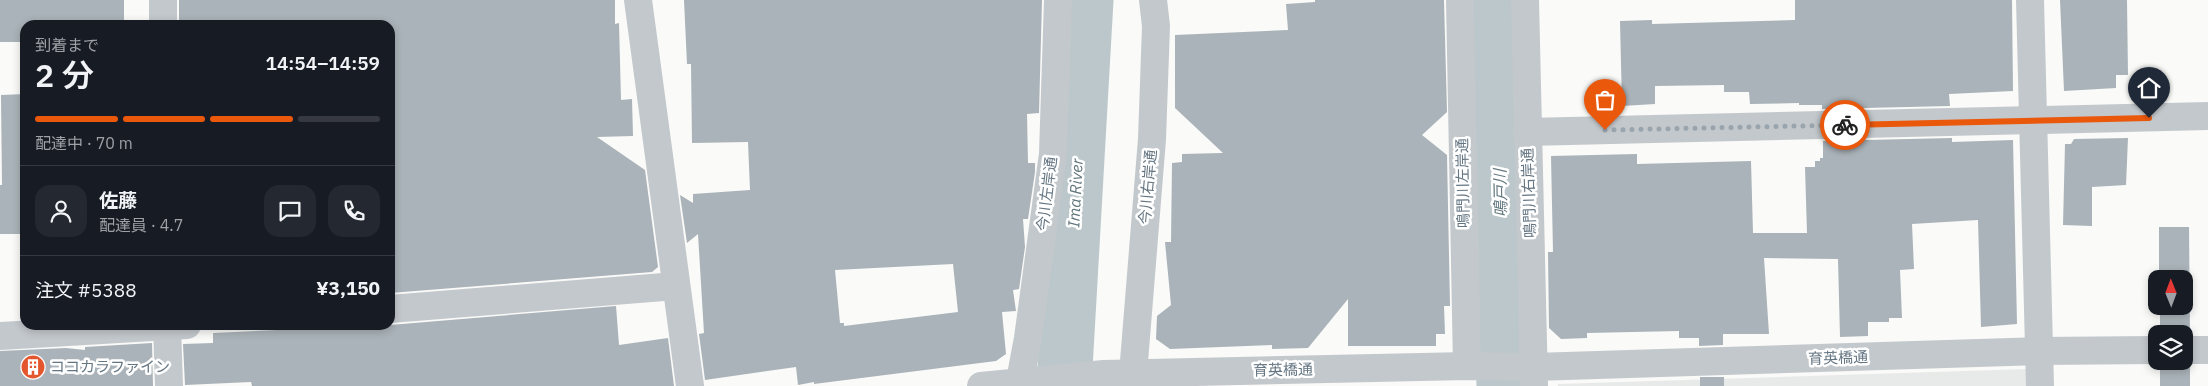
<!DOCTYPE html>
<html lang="ja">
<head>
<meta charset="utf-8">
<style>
  :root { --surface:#171b24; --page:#242831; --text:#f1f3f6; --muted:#9ea1a6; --line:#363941; --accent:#ea580c }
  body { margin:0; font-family:"IBM Plex Sans","Noto Sans JP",sans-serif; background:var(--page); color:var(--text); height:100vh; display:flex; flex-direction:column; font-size:19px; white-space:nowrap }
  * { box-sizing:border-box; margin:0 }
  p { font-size:16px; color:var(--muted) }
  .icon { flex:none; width:28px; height:28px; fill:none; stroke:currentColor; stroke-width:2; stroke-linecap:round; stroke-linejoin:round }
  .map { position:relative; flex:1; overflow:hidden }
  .panel { position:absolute; left:20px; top:20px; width:375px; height:310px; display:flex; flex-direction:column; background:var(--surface); border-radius:15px; box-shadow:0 2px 8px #0003 }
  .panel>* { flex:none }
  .needle { width:32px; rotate:359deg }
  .controls { position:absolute; left:2148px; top:270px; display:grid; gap:10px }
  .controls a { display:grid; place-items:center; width:45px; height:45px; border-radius:10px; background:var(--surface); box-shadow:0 2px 8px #0003; font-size:25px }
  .pin { position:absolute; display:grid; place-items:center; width:42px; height:42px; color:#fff; margin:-51px -21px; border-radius:50% 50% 50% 0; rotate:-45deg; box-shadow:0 0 5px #0007 }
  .pin .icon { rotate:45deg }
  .courier { position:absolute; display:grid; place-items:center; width:50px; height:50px; margin:-25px; border:4px solid #ea580c; border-radius:50%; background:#fff; color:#222; box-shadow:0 1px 6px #0007 }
  .summary em { font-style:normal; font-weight:600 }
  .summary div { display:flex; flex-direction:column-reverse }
  .summary { display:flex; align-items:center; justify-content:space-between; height:85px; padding:0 15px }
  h1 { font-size:32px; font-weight:600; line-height:38px }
  .bar { display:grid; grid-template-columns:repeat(4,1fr); gap:8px 5px; align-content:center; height:60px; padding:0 15px }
  .bar i { height:6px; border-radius:4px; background:var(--line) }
  .bar .active { background:var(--accent) }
  .bar p { grid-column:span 4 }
  .line { display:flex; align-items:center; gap:12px; padding:0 15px; border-top:1px solid var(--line) }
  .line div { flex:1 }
  .round { display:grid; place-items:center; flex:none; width:52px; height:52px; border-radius:15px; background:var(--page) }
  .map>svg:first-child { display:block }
  .built { fill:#e8e9e9 }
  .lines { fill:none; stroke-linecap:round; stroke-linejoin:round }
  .river { stroke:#bbc7cb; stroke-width:55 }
  .building { fill:#aab3b9; fill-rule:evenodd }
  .minor { stroke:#c3c8cc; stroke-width:28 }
  .done { stroke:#99a4ac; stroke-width:5; stroke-dasharray:0 9 }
  .route { stroke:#ea580c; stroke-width:6 }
  .labels { text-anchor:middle; stroke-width:5; stroke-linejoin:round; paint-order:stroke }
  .street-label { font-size:15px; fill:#657683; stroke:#fff }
  .poi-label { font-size:15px; fill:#657683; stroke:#fff; text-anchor:start }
  .water-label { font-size:16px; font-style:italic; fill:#60757c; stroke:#fff }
</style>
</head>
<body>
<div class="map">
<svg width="2208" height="386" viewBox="0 0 2208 386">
  <rect width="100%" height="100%" fill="#fafaf8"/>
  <polygon class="built" points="2027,369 2027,386 1558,386 1558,384"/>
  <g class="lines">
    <g class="river">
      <polyline points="1496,0 1504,386"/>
      <polyline points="1064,386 1086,0"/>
    </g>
  </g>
  <g class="building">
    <polygon points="0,0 124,0 124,25 25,25 25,42 0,42"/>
    <polygon points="179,0 615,0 615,24 619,23 621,100 632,99 633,136 597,137 645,170 658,267 652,272 390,293 390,25 179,24"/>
    <path d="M684,0h358l-3,113 -12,1 1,49h7v9l-7,47h-5l2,28 -6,42 -6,1 3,21 -14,1 4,42 -10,7 -182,23v-2l-16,3 -2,-18 -91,13 -6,-46 5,-1 -6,-99 -11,9 -7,-48 13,8v-9l57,-4 -2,-48 -56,1 -1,-79h-4zM953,264l5,48 -114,14v-3h-4l-5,-53z"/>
    <polygon points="1315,0 1444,0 1447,112 1422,135 1447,155 1450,306 1444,306 1445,334 1436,334 1436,346 1348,346 1348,299 1308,348 1272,349 1272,345 1170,349 1156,339 1157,316 1171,305 1165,242 1171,242 1172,163 1182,162 1182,154 1223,153 1175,108 1175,35 1288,30 1286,4 1315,2"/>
    <polygon points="1795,0 2012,0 2013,91 1949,94 1950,106 1822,109 1822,105 1799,105 1799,103 1750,104 1749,92 1724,92 1724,85 1655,86 1655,104 1622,106 1620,21 1652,20 1652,24 1795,20"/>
    <polygon points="2060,0 2127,0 2128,75 2116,75 2116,88 2064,91"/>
    <polygon points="25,94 25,234 0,234 0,185 2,185 1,95"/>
    <polygon points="1952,138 1952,142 2013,140 2017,324 1981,327 1978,220 1912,224 1914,269 1900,270 1902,318 1889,318 1889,322 1868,322 1868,336 1840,337 1838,259 1764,258 1769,334 1723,334 1723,345 1699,346 1699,338 1679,338 1679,331 1587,333 1587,338 1561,339 1549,328 1548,252 1553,252 1551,156 1637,154 1637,164 1751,161 1753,233 1807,233 1805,167 1815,167 1815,161 1820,161 1820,158 1823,158 1823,141"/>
    <polygon points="2128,138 2126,185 2092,187 2092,226 2063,225 2065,144 2071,144 2074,139"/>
    <polygon points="2159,227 2189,227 2190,334 2160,334 2160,306 2184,306 2184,279 2159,279"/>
    <polygon points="616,306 619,345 668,338 674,386 252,386 251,382 185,385 183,344 213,343 213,333 277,330 277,328 321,325 390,325"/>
    <polygon points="152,343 153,386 0,386 0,351 66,348 85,350 85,347"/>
    <polygon points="2166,361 2190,366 2190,386 2160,386 2160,365"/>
    <rect x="1700" y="377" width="24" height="9"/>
  </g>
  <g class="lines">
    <g class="minor">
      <polyline points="163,0 163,25"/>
      <polyline points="638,0 690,386"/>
      <polyline points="1460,0 1467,366"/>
      <polyline points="1525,0 1534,385"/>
      <polyline points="2030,0 2040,386"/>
      <polyline points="1527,132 2208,116"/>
      <polyline points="390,309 676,286"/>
      <polyline points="167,325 169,386"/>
      <polyline points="0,336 187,325"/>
      <polyline points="2184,350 2208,350"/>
      <polyline points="1133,374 1152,139 1156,26 1153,0"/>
      <polyline points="981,386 1104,374 1467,366 1534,367 2039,351 2156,350"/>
      <polyline points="1019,386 1028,338 1053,154 1058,0"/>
    </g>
  </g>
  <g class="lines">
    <polyline class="done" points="1605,130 1845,125"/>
    <polyline class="route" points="1845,125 2149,118"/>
  </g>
  <defs>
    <symbol id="building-disc" viewBox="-11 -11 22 22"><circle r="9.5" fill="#e4572e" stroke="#fff"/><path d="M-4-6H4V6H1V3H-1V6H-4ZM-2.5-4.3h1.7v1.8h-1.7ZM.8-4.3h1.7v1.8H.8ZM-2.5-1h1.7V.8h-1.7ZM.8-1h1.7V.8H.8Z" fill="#fff"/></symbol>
  </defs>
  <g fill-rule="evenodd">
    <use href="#building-disc" x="19" y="353" width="28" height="28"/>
  </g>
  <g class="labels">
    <g class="street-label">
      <text transform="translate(1463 183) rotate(-91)" y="5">鳴門川左岸通</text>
      <text transform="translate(1148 187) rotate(-85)" y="5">今川右岸通</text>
      <text transform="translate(1529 193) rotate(-92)" y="5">鳴門川右岸通</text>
      <text transform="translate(1047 194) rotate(-83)" y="5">今川左岸通</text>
      <text transform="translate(1838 358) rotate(-2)" y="5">育英橋通</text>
      <text transform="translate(1283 370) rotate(-1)" y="5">育英橋通</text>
    </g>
    <g class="poi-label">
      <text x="50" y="372">ココカラファイン</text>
    </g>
    <g class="water-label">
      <text transform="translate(1075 193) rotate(-87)" y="6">Ima River</text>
      <text transform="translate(1500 193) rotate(-91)" y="6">鳴戸川</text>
    </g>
  </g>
</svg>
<div class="controls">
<a><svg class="needle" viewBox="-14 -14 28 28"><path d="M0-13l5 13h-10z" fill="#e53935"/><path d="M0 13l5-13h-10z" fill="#9ea1a6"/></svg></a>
<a><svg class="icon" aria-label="layers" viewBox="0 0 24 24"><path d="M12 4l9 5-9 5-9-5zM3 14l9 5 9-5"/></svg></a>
</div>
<div class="pin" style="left:1605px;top:130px;background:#ea580c"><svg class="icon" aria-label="bag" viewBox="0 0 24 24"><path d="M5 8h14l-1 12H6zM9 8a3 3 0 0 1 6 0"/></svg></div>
<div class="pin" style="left:2149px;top:118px;background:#1f2937"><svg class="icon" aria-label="home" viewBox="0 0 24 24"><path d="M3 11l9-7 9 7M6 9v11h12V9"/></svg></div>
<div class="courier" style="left:1845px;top:125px"><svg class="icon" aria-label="bike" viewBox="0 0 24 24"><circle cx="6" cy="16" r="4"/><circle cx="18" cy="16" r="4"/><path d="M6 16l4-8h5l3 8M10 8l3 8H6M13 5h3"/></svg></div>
<section class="panel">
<div class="summary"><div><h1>2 分</h1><p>到着まで</p></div><em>14:54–14:59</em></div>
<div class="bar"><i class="active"></i><i class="active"></i><i class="active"></i><i></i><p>配達中 · 70 m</p></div>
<div class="line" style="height:90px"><a class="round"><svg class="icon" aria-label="person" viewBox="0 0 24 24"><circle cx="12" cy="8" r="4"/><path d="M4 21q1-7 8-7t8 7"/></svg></a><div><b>佐藤</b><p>配達員 · 4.7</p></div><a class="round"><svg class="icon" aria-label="chat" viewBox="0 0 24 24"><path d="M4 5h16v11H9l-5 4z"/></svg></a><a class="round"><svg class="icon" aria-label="phone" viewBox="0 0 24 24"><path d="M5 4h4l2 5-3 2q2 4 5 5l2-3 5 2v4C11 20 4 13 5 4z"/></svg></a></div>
<div class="line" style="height:65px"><div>注文 #5388</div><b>¥3,150</b></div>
</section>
</div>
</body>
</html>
